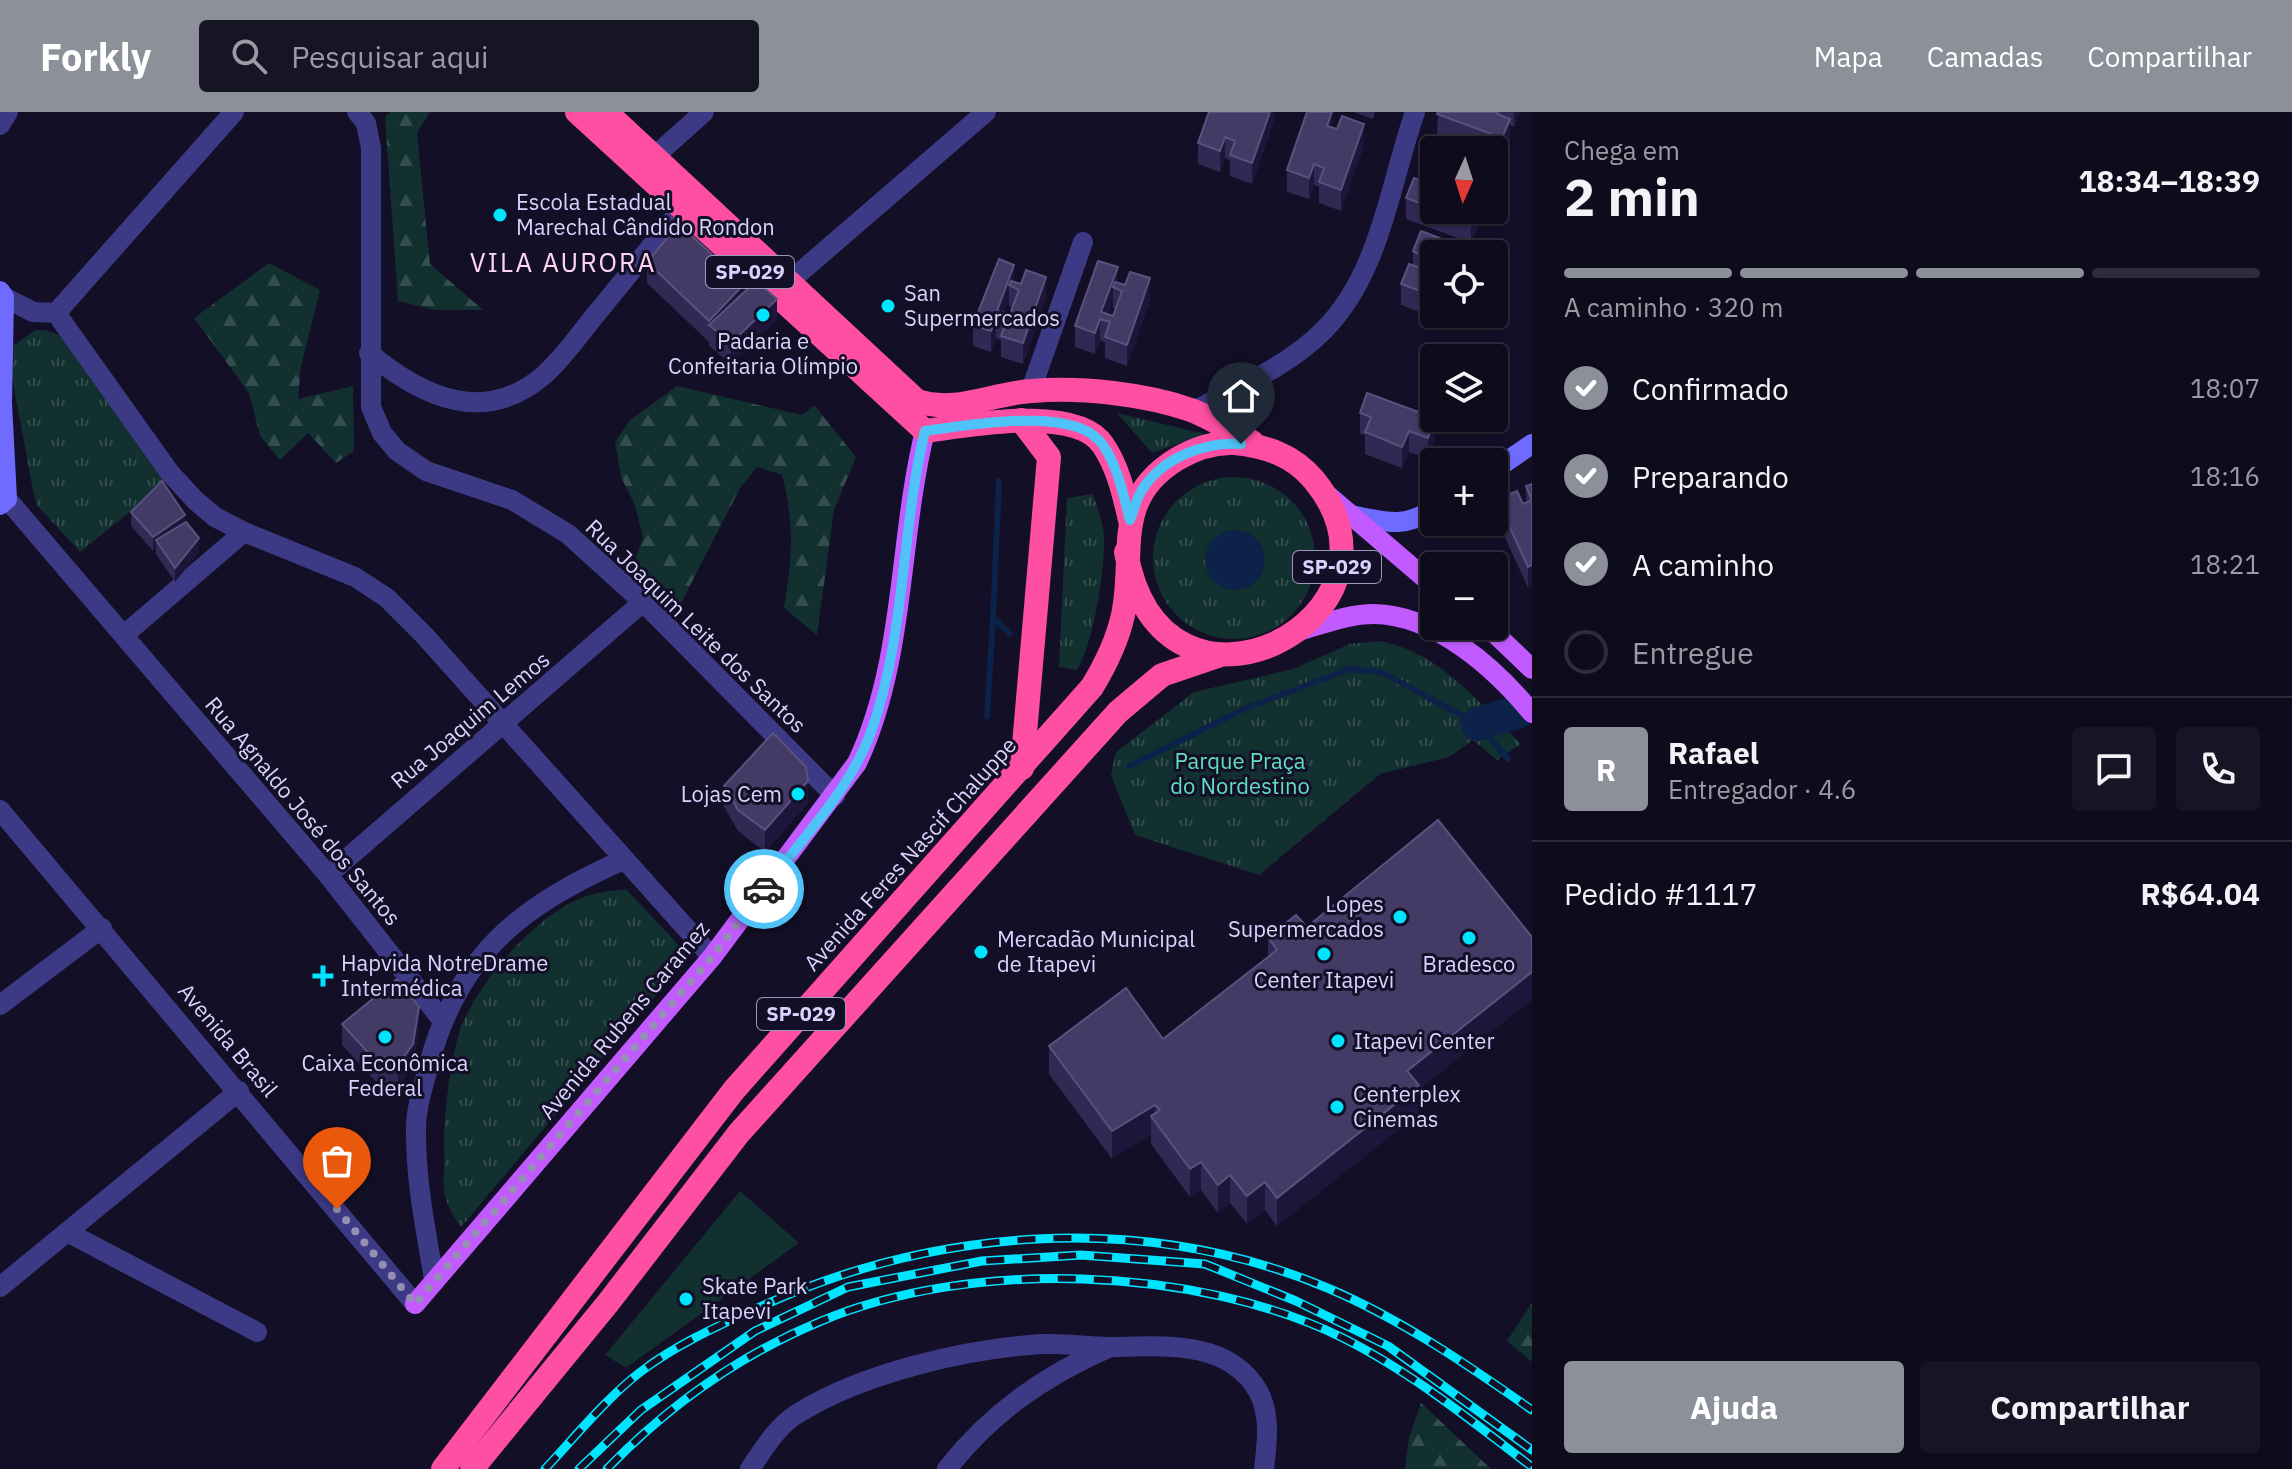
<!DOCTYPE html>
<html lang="pt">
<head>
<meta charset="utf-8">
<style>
  :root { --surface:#0e0b1c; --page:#171425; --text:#f1f3f6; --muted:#9b9ba3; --line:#2e2b3b; --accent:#8c9099 }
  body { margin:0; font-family:"IBM Plex Sans",sans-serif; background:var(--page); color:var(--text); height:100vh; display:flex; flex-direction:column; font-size:30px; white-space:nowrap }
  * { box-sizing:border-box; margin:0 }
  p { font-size:26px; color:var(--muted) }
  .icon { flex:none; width:44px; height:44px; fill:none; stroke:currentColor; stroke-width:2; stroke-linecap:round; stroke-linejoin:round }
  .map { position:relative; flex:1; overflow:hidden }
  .sheet { display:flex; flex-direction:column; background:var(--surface); width:760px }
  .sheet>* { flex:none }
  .needle { width:52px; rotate:183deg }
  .buttons { position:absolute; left:1420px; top:24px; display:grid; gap:16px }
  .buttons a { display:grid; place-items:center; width:88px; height:88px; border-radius:8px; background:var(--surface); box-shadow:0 2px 6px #0004,0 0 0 2px var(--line); font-size:40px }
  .pin { position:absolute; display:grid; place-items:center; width:68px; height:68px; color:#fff; margin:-82px -34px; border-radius:50% 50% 50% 0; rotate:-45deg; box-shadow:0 0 8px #0007 }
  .pin .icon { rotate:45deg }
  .courier { position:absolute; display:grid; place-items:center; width:80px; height:80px; margin:-40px; border:6px solid #4fc3f7; border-radius:50%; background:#fff; color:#222; box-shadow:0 2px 10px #0007 }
  .head em { font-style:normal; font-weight:700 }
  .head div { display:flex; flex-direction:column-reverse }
  .head { display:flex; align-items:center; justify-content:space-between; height:136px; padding:0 32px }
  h1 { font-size:52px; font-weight:700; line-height:60px }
  .bar { display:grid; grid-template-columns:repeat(4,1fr); gap:12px 8px; align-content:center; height:96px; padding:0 32px }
  .bar i { height:10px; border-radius:6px; background:var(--line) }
  .bar .active { background:var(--accent) }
  .bar p { grid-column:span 4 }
  .line { display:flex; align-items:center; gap:20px; padding:0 32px; border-top:2px solid var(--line) }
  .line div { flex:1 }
  .round { display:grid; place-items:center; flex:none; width:84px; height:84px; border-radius:8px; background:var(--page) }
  ol { padding:0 32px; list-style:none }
  li { display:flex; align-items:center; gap:24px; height:88px }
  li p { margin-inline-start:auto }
  li .icon { padding:8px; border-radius:50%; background:var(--accent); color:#fff; stroke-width:4 }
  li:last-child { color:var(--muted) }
  li i { width:44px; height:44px; border:4px solid var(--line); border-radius:50% }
  .primary-button { display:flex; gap:16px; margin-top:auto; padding:16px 32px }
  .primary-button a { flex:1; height:92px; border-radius:8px; background:var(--accent); color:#fff; font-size:32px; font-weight:700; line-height:92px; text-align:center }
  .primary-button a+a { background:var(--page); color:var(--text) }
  header { display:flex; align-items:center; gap:48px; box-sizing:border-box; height:112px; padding:0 40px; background:var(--accent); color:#fff }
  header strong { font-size:38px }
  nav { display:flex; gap:44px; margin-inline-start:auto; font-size:28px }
  .search { width:560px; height:72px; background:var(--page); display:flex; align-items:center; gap:20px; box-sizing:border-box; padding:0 28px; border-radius:8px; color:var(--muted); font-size:30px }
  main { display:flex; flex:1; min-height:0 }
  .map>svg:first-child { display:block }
  .grass { fill:url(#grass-tufts) }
  .forest { fill:url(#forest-firs) }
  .pitch { fill:#12302f }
  .water { fill:#0c2248 }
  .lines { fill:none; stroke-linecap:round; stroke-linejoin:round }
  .stream { stroke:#0c2248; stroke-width:6 }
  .river { stroke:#0c2248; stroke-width:34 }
  .street { stroke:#3d3a85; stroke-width:20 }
  .secondary { stroke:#6f6bff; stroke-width:20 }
  .primary { stroke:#c25bff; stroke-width:20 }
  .highway { stroke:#ff4fa3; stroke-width:24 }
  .rail-casing { stroke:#00e5ff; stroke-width:9 }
  .rail { stroke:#130f26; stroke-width:6; stroke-dasharray:18; stroke-linecap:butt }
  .wall { fill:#312854; fill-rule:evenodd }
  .shaded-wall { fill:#1d163a }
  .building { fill:#433a66; stroke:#5a527e; stroke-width:2 }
  .done { stroke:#948fb3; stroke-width:8; stroke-dasharray:0 14.4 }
  .route { stroke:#4fc3f7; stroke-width:10 }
  .poi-dot { fill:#00e5ff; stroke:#130f26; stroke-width:3 }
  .labels { text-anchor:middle; stroke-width:6; stroke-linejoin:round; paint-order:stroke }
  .shield { fill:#130f26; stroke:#9e99be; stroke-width:2 }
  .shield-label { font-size:20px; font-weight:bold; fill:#d9d4ff }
  .poi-label { font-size:22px; fill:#d9d4ff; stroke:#130f26; text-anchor:start }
  .street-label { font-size:22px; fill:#d9d4ff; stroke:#130f26 }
  .park-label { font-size:22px; fill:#5fe0c0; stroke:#130f26 }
  .quarter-label { font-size:26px; letter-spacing:2px; fill:#ffd6f0; stroke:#130f26 }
</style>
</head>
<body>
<header>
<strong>Forkly</strong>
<div class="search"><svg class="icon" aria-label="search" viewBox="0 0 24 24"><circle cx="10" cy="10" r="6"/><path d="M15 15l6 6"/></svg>Pesquisar aqui</div>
<nav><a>Mapa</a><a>Camadas</a><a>Compartilhar</a></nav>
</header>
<main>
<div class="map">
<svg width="1532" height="1357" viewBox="0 0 1532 1357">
  <defs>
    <pattern id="grass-tufts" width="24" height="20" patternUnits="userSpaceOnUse" patternTransform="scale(2)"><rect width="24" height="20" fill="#12302f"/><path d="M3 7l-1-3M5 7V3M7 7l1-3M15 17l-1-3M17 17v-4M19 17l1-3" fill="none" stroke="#344d4e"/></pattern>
    <pattern id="forest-firs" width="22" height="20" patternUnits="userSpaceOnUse" patternTransform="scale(2)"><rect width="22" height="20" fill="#12302f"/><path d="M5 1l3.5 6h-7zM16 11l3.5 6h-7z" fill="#344d4e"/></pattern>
  </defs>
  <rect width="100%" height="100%" fill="#130f26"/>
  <g class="grass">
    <polygon points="35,218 46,218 61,224 167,370 80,440 37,393 34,384 9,249 13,234"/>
    <polygon points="1117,301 1205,322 1152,341"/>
    <circle cx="1234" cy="446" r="81"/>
    <path d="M1093,382c4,13 10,28 11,42 1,34 -10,106 -27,134l-18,-3 8,-169z"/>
    <path d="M1379,529c61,11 99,61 142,103l-24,16 -24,-20 -24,17 -69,17 -121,101 -124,-40 -24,-60 5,-23 78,-60 99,-23 57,-25z"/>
    <path d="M626,777l63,67 -228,271c-25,-36 -15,-40 -17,-80 -1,-29 7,-92 17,-120 19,-47 79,-118 129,-132 12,-4 25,-4 36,-6z"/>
  </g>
  <g class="forest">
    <polygon points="391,0 430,0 417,21 430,152 483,198 434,198 398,189 385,5"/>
    <polygon points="269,151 320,178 301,254 298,287 353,274 354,339 336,351 308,321 280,348 260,324 249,281 194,206"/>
    <path d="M677,274l125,29 12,-10 42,52 -22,53 -17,125 -33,-27c8,-50 11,-83 -2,-133l-25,-8 -17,21 -61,119 -50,-32 14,-37 -8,-33 -14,-28 -6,-35 15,-22z"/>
    <polygon points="1532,1191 1532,1250 1507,1229"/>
    <polygon points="1421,1291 1491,1357 1405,1357 1409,1326"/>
  </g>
  <polygon class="pitch" points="740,1079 799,1131 626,1256 605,1243"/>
  <circle class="water" cx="1235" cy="448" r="30"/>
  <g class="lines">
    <g class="stream">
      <polyline points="999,369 993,506 1010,522"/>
      <polyline points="987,604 993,506"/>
      <polyline points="1130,654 1244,597 1349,557 1381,560 1478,612 1508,647"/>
    </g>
    <polyline class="river" points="1478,612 1517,600"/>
    <g class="street">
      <polyline points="357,0 366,11 371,36 371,295 382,321 397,339 426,359 512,388 568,422 643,490 835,684"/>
      <polyline points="0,13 8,0"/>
      <polyline points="655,44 704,0"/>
      <polyline points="790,169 986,0"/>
      <polyline points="4,185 33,200 56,201 170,361 196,389 215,405 244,420 355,465 387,486 424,523 712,845"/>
      <polyline points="56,201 234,0"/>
      <path d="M369,241c52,43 115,74 175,22 18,-16 33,-37 48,-56 30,-36 59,-73 89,-109"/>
      <polyline points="1031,278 1083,130"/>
      <path d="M1194,299c43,-23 96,-46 130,-81 56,-56 66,-146 91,-218"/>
      <polyline points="7,387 328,763 442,908"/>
      <polyline points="124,523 244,420"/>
      <polyline points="0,698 415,1192"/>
      <polyline points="328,763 643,490"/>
      <polyline points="0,893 102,816"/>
      <polyline points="67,1120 257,1220"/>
      <path d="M434,1167c-8,-48 -18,-96 -18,-145 -1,-22 6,-44 12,-66 29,-113 92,-162 195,-208"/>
      <polyline points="0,1175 239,979"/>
      <path d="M750,1357c13,-19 27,-43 47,-55 65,-41 168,-65 245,-70 24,-1 48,3 73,3 49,-1 114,-7 143,44 13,23 9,53 6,78"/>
      <path d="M947,1357c44,-56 97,-93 161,-121"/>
    </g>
    <g class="secondary">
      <polyline points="0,179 4,185 2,291 7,387 0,393"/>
      <polyline points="1494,358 1532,332"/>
      <path d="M1351,403c35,7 51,14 83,-6"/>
    </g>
    <g class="primary">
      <polyline points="1324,380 1434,474"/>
      <polyline points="1487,514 1532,557"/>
      <path d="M1302,518c24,-7 47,-16 72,-16 62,1 121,54 158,99"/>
      <path d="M415,1192l297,-347 145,-194c49,-104 41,-223 68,-332"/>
    </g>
    <g class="highway">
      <path d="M577,0l348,319c41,-5 151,-27 178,14 15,22 21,49 27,75"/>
      <path d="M606,0l311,289c39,13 76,-8 115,-10 50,-4 113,3 159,19 21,8 41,21 61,32"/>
      <polyline points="1021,308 1049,345 1022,656"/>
      <path d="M443,1357l291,-379 358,-403c14,-23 25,-45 31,-72 13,-61 -12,-116 54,-156 17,-10 37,-17 57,-16 32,3 59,12 80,37 112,136 -152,275 -188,72"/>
      <polyline points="472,1357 608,1191 739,1021 1118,600 1162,563 1218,544"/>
    </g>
    <defs>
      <g id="rail">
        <path d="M545,1357c31,-33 62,-72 98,-99 32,-24 70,-42 106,-58 180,-85 394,-102 581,-23 72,31 138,76 202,121"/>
        <polyline points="579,1357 641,1298 755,1219 848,1175 982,1149 1081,1143 1205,1152 1296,1189 1388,1234 1532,1338"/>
        <path d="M607,1357c61,-63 131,-113 212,-147 149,-64 379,-56 524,16 68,34 129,83 189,129"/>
      </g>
    </defs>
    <use href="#rail" class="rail-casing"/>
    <use href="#rail" class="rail"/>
  </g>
  <g class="wall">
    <polygon points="1275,0 1275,6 1252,72 1230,64 1230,48 1225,46 1220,60 1198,52 1198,31"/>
    <polygon points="1354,0 1375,0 1373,7"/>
    <polygon points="1438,0 1520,0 1514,15 1510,13 1510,28 1502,48 1494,44 1494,38 1477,38 1437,23"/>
    <polygon points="1332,16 1364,33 1341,99 1319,91 1319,75 1314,73 1309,87 1287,80 1287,58"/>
    <polygon points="1434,38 1434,98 1479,98 1479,112 1471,131 1406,107 1406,86 1419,68 1419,53"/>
    <polygon points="1413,139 1434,142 1434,202 1471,202 1466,217 1401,193 1401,172 1413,154"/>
    <path d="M999,147l15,23 32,16 -23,66 -22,-7v-17l-5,-2 -5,14 -18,-6v-21zM1009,188v6l3,2 -2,6 -6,-1z"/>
    <path d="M1098,149l20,22 32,17 -23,66 -22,-8v-16l-5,-2 -5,14 -20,-7v-21zM1113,190v6l3,1 -3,7 -5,-2z"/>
    <polygon points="647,150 744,180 777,208 731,252 709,234 709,230 647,171"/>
    <polygon points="1360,301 1435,328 1428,347 1409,340 1402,356 1365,342 1365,323 1360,322"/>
    <polygon points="1532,372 1528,476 1497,408 1497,387 1523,392 1526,391 1526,374"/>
    <polygon points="131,400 185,411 199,440 175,470 156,442 156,437 153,439 131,414"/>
    <polygon points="724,674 808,691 765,740 738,719 724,695"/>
    <polygon points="1268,825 1419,978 1419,1001 1277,1114 1265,1098 1247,1112 1230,1091 1218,1101 1201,1078 1190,1085 1151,1032 1151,1022 1112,1047 1049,962 1049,934 1163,927 1268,846"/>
    <polygon points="342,912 419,916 413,953 398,974 375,969 342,933"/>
  </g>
  <g class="shaded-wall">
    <polygon points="1270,0 1275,0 1275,6 1252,72 1252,51"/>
    <polygon points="1332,0 1332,21 1327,14"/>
    <polygon points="1514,0 1520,0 1514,15"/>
    <polygon points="1510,7 1510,28 1502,48 1502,26"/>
    <polygon points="1364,12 1364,33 1341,99 1341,78"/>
    <polygon points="1225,25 1225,46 1220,60 1220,39"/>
    <polygon points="1314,52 1314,73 1309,87 1309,66"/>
    <polygon points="1476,98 1479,98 1479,112 1471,131 1471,110"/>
    <polygon points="1014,153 1014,174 1009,173 1009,188 1002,207 997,199"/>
    <polygon points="1118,155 1117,177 1113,175 1113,190 1106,209 1101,200"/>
    <polygon points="1046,165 1046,186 1023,252 1023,231"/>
    <polygon points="1150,166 1150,188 1127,254 1127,233"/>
    <polygon points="744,172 744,193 709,213 709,230 709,209"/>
    <polygon points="777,187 777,208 731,252 731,231"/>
    <polygon points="1466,202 1471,202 1466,217"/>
    <polygon points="996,205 996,226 991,240 991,219"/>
    <polygon points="1100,207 1100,228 1095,242 1095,221"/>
    <polygon points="1435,306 1435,328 1428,347 1428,326"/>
    <polygon points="1409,319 1409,340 1402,356 1402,335"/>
    <polygon points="185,403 185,417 156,428 156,437 153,439 153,425"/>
    <polygon points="199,426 199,440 175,470 175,456"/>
    <polygon points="1532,453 1532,474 1528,476 1528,455"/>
    <polygon points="808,669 808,691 765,740 765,718"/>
    <polygon points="1532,860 1532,888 1419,978 1419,1001 1277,1114 1277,1086 1407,959"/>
    <polygon points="419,895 419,916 413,953 398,974 398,953"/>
    <polygon points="1155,993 1155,1009 1151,1004 1151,1022 1112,1047 1112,1019"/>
    <polygon points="1201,1050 1201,1078 1190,1085 1190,1057"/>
    <polygon points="1230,1063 1230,1091 1218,1101 1218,1073"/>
    <polygon points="1265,1070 1265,1098 1247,1112 1247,1084"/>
  </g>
  <g class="building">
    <polygon points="1209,0 1270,0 1252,51 1230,43 1235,29 1225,25 1220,39 1198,31"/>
    <polygon points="1307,0 1332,0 1327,14 1337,17 1342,4 1364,12 1341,78 1319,70 1324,56 1314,52 1309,66 1287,58"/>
    <polygon points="1438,0 1498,0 1497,2 1510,7 1502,26 1437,2"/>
    <polygon points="1426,34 1438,38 1434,38 1434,96 1406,86 1414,66 1425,70 1430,58 1419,53"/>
    <polygon points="1439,98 1476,98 1471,110"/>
    <polygon points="679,112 744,172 709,209 647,150"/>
    <polygon points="1421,119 1481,142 1434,142 1434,148 1432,147 1429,154 1422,152 1423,145 1413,139"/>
    <polygon points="999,147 1014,153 997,199 1010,202 1019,178 1009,173 1011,169 1021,172 1026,158 1046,165 1023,231 1001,224 1006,209 996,205 991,219 973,213"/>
    <polygon points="1098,149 1118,155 1101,200 1113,204 1122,179 1113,175 1115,170 1125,173 1130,160 1150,166 1127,233 1105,225 1110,210 1100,207 1095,221 1075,214"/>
    <polygon points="1409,152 1434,161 1434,184 1401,172"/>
    <polygon points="756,169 777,187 731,231 709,213"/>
    <polygon points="1367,281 1435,306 1428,326 1409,319 1402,335 1365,320 1371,305 1360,301"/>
    <polygon points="162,369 185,403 153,425 131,400"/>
    <polygon points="1532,372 1532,453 1528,455 1497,387 1517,379 1523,392 1532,388 1526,374"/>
    <polygon points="186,410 199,426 175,456 156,428"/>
    <polygon points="773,621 806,655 808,669 765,718 738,698 724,674"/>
    <polygon points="1438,708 1532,825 1532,860 1407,959 1419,973 1277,1086 1265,1070 1247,1084 1230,1063 1218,1073 1201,1050 1190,1057 1151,1004 1160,998 1155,993 1112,1019 1049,934 1126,876 1163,927 1277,838 1268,825 1296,803 1307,815"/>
    <polygon points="397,867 419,895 413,932 398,953 375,948 342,912"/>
  </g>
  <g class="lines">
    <polyline class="done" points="337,1097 415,1192 712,845 764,777"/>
    <path class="route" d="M764,777c37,-49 86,-99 107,-157 35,-97 30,-203 54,-301 41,-5 151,-27 178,14 15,22 20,49 27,75 4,-9 6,-21 12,-30 20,-32 63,-49 99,-46"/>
  </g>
  <g class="poi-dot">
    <circle cx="500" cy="103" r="8"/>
    <circle cx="888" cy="194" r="8"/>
    <circle cx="763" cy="203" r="8"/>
    <circle cx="798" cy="682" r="8"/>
    <circle cx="1400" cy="805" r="8"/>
    <circle cx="1469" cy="826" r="8"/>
    <circle cx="981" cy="840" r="8"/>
    <circle cx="1324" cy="842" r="8"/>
    <path d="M319 852h8v8h8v8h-8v8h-8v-8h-8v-8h8z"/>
    <circle cx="385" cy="925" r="8"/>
    <circle cx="1338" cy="929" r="8"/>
    <circle cx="1337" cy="995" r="8"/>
    <circle cx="686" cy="1187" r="8"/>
  </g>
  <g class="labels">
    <g class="shield">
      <rect x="706" y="144" width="88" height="32" rx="6"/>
      <rect x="1293" y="439" width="88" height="32" rx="6"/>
      <rect x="757" y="886" width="88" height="32" rx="6"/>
    </g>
    <g class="shield-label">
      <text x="750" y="167">SP-029</text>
      <text x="1337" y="462">SP-029</text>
      <text x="801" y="909">SP-029</text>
    </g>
    <g class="poi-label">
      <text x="516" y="98">Escola Estadual<tspan x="516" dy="25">Marechal Cândido Rondon</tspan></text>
      <text x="904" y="189">San<tspan x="904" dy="25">Supermercados</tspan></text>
      <text x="763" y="237" text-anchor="middle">Padaria e<tspan x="763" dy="25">Confeitaria Olímpio</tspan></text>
      <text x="782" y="690" text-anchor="end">Lojas Cem</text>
      <text x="1384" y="800" text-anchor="end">Lopes<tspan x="1384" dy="25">Supermercados</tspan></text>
      <text x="997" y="835">Mercadão Municipal<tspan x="997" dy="25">de Itapevi</tspan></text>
      <text x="341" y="859">Hapvida NotreDrame<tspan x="341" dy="25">Intermédica</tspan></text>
      <text x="1469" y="860" text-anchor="middle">Bradesco</text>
      <text x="1324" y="876" text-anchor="middle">Center Itapevi</text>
      <text x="1354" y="937">Itapevi Center</text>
      <text x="385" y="959" text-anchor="middle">Caixa Econômica<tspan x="385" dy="25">Federal</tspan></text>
      <text x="1353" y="990">Centerplex<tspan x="1353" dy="25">Cinemas</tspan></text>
      <text x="702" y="1182">Skate Park<tspan x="702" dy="25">Itapevi</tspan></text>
    </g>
    <g class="street-label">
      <text transform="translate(696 514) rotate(44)" y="8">Rua Joaquim Leite dos Santos</text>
      <text transform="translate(470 608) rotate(-40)" y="8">Rua Joaquim Lemos</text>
      <text transform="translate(303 699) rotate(50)" y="8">Rua Agnaldo José dos Santos</text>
      <text transform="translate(910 742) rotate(-48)" y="8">Avenida Feres Nascif Chaluppe</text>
      <text transform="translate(624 908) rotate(-50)" y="8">Avenida Rubens Caramez</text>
      <text transform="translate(228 928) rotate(50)" y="8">Avenida Brasil</text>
    </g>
    <g class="park-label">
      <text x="1240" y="657">Parque Praça<tspan x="1240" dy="25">do Nordestino</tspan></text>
    </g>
    <g class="quarter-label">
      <text x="563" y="160">VILA AURORA</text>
    </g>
  </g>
</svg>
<div class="buttons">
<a><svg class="needle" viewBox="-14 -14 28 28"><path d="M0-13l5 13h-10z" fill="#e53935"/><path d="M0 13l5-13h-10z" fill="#9b9ba3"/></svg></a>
<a><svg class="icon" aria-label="locate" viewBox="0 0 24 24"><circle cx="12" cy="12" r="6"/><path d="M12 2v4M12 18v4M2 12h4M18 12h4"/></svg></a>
<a><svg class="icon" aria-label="layers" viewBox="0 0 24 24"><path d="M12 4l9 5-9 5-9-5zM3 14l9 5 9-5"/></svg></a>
<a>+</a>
<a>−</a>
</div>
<div class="pin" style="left:337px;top:1097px;background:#ea580c"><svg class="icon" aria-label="bag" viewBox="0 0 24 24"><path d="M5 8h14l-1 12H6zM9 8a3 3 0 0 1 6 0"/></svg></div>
<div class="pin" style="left:1241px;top:332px;background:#1f2937"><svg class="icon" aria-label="home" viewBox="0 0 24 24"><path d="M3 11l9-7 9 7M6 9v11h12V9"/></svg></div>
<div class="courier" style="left:764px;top:777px"><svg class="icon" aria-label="car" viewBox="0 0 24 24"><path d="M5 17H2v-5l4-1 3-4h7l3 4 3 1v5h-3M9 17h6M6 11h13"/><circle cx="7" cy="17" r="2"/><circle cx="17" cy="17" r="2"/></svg></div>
</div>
<section class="sheet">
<div class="head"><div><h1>2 min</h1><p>Chega em</p></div><em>18:34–18:39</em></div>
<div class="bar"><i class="active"></i><i class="active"></i><i class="active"></i><i></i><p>A caminho · 320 m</p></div>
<ol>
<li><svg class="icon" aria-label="check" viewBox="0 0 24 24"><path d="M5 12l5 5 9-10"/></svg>Confirmado<p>18:07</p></li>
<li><svg class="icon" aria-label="check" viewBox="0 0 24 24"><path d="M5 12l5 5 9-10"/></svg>Preparando<p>18:16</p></li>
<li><svg class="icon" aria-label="check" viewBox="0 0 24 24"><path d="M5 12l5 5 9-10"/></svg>A caminho<p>18:21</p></li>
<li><i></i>Entregue</li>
</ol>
<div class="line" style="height:144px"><b class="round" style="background:var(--accent);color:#fff">R</b><div><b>Rafael</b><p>Entregador · 4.6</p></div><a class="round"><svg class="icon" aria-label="chat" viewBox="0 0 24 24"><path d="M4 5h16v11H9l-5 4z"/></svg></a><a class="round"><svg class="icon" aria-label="phone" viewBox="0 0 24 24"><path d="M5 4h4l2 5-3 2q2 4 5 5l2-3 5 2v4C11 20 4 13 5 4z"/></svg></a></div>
<div class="line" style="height:104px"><div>Pedido #1117</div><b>R$64.04</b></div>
<div class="primary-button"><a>Ajuda</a><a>Compartilhar</a></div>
</section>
</main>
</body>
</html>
